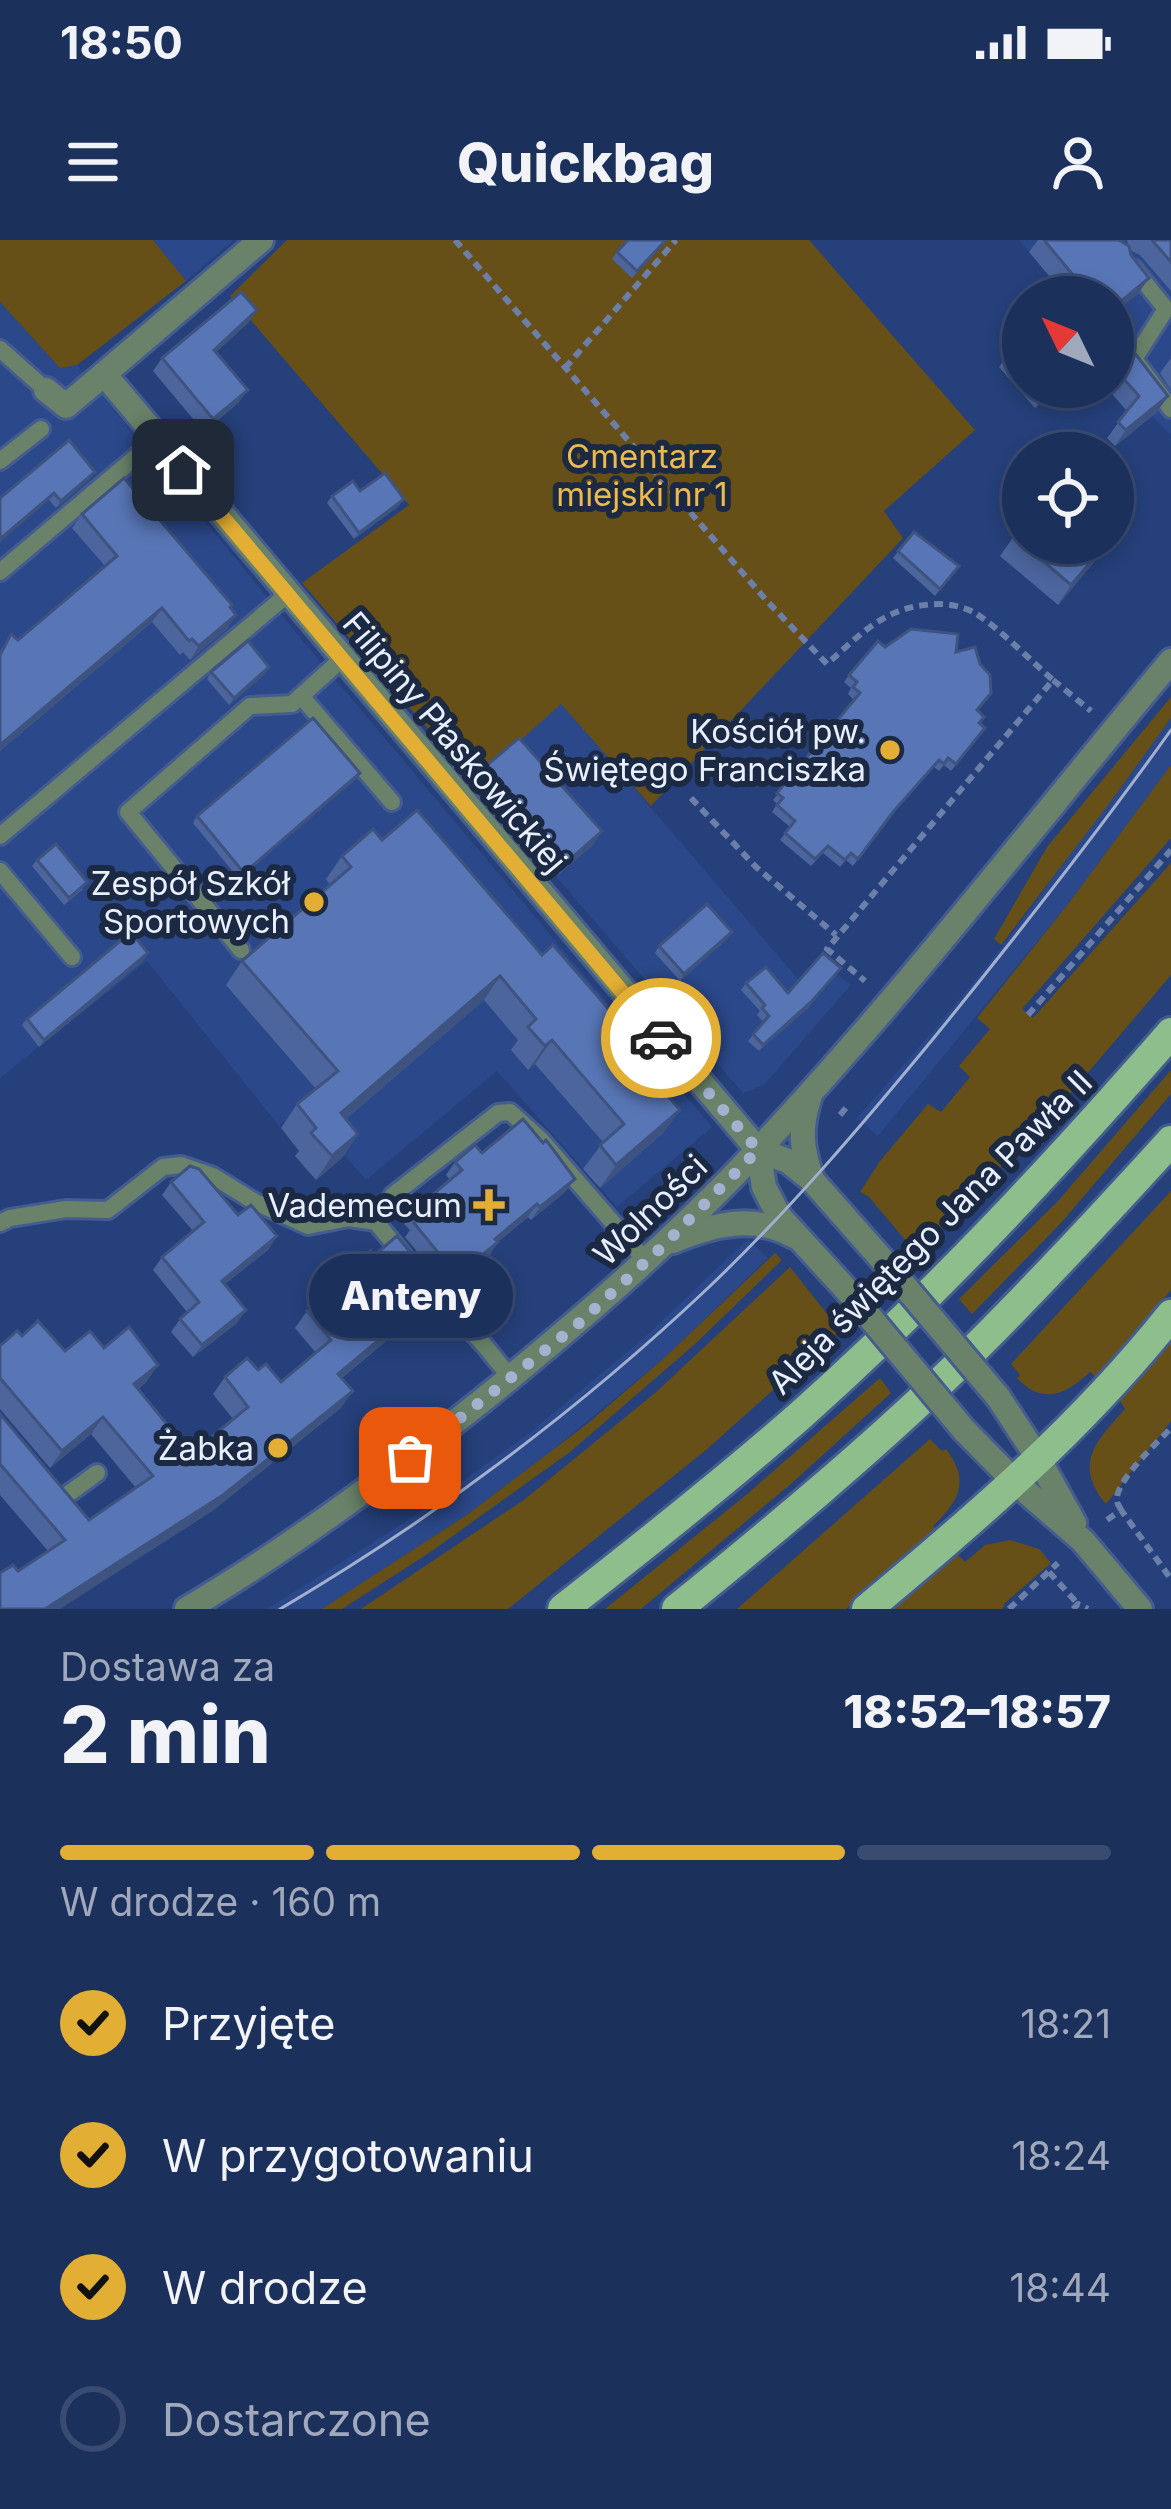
<!DOCTYPE html>
<html lang="pl">
<head>
<meta charset="utf-8">
<style>
  :root { --surface:#1c305c; --page:#293c65; --text:#f1f3f6; --muted:#a0a9bb; --line:#3a4b72; --accent:#e3ae34 }
  body { margin:0; font-family:Inter,sans-serif; background:var(--page); color:var(--text); height:100vh; display:flex; flex-direction:column; font-size:45px; white-space:nowrap }
  * { box-sizing:border-box; margin:0 }
  p { font-size:39px; color:var(--muted) }
  .icon { flex:none; width:66px; height:66px; fill:none; stroke:currentColor; stroke-width:2; stroke-linecap:round; stroke-linejoin:round }
  .map { position:relative; height:1369px; overflow:hidden }
  .details { display:flex; flex-direction:column; background:var(--surface); flex:1 }
  .details>* { flex:none }
  .needle { width:78px; rotate:313deg }
  .fabs { position:absolute; left:1002px; top:36px; display:grid; gap:24px }
  .fabs a { display:grid; place-items:center; width:132px; height:132px; border-radius:50%; background:var(--surface); box-shadow:0 6px 18px #0003,0 0 0 3px var(--line); font-size:60px }
  .pin { position:absolute; display:grid; place-items:center; width:102px; height:102px; color:#fff; margin:-51px; border-radius:24px; box-shadow:0 6px 18px #0006 }
  .courier { position:absolute; display:grid; place-items:center; width:120px; height:120px; margin:-60px; border:9px solid #e3ae34; border-radius:50%; background:#fff; color:#222; box-shadow:0 3px 15px #0007 }
  .bubble { position:absolute; height:84px; border-radius:42px; background:var(--surface); box-shadow:0 6px 18px #0003,0 0 0 3px var(--line); font-size:39px; font-weight:800; line-height:84px; text-align:center }
  .overview em { font-style:normal; font-weight:800 }
  .overview div { display:flex; flex-direction:column-reverse }
  .overview { display:flex; align-items:center; justify-content:space-between; height:204px; padding:0 60px }
  h1 { font-size:78px; font-weight:800; line-height:90px }
  .bar { display:grid; grid-template-columns:repeat(4,1fr); gap:18px 12px; align-content:center; height:144px; padding:0 60px }
  .bar i { height:15px; border-radius:9px; background:var(--line) }
  .bar .on { background:var(--accent) }
  .bar p { grid-column:span 4 }
  ol { padding:0 60px; list-style:none }
  li { display:flex; align-items:center; gap:36px; height:132px }
  li p { margin-inline-start:auto }
  li .icon { padding:12px; border-radius:50%; background:var(--accent); color:#111; stroke-width:4 }
  li:last-child { color:var(--muted) }
  li i { width:66px; height:66px; border:6px solid var(--line); border-radius:50% }
  .status { display:flex; justify-content:space-between; align-items:center; height:84px; padding:0 60px; background:var(--surface); direction:ltr }
  .status svg { height:33px; fill:currentColor }
  header { display:flex; justify-content:space-between; align-items:center; height:156px; padding:0 60px; background:var(--surface); font-size:54px; font-weight:800 }
  .map>svg:first-child { display:block }
  .built { fill:#2b488a }
  .green { fill:#674f18 }
  .lines { fill:none; stroke-linecap:round; stroke-linejoin:round }
  .service-casing { stroke:#445c8f; stroke-width:22 }
  .minor-casing { stroke:#445c8f; stroke-width:30 }
  .tertiary-casing { stroke:#445c8f; stroke-width:30 }
  .primary-casing { stroke:#445c8f; stroke-width:36 }
  .path { stroke:#6b7fa9; stroke-width:6; stroke-dasharray:9 6; stroke-linecap:butt }
  .service { stroke:#698269; stroke-width:16 }
  .minor { stroke:#698269; stroke-width:24 }
  .tertiary { stroke:#698269; stroke-width:24 }
  .primary { stroke:#8dbe8b; stroke-width:30 }
  .tram { stroke:#a2b0cf; stroke-width:3 }
  .tertiary-bridge-casing { stroke:#445c8f; stroke-width:30; stroke-linecap:butt }
  .tertiary-bridge { stroke:#698269; stroke-width:24 }
  .wall { fill:#4c659d }
  .shaded-wall { fill:#3e537f }
  .building { fill:#5876b6; stroke:#3e537f; stroke-width:3 }
  .done { stroke:#a4b2d0; stroke-width:12; stroke-dasharray:0 21.6 }
  .route { stroke:#e3ae34; stroke-width:15 }
  .poi-dot { fill:#e3ae34; stroke:#1c2943; stroke-width:4.5 }
  .labels { text-anchor:middle; stroke-width:12; stroke-linejoin:round; paint-order:stroke }
  .park-label { font-size:33px; fill:#ecba4e; stroke:#1c2943 }
  .poi-label { font-size:33px; fill:#e8effe; stroke:#1c2943; text-anchor:end }
  .street-label { font-size:33px; fill:#e8effe; stroke:#1c2943 }
</style>
</head>
<body>
<div class="status"><b>18:50</b><svg viewBox="0 0 49 12"><path d="M0 12V9h3v3zM5 12V6h3v6zM10 12V3h3v9zM15 12V0h3v12zM26 1h20v11H26zM47 4h2v5h-2z"/></svg></div>
<header><svg class="icon" aria-label="menu" viewBox="0 0 24 24"><path d="M4 6h16M4 12h16M4 18h16"/></svg>Quickbag<svg class="icon" aria-label="person" viewBox="0 0 24 24"><circle cx="12" cy="8" r="4"/><path d="M4 21q1-7 8-7t8 7"/></svg></header>
<div class="map">
<svg width="1171" height="1369" viewBox="0 0 1171 1369">
  <rect width="100%" height="100%" fill="#25407a"/>
  <g class="built">
    <polygon points="153,0 234,0 186,41"/>
    <polygon points="1019,0 1171,0 1171,195 1152,176 1159,169 1113,112 1113,57 1067,57"/>
    <polygon points="0,62 60,128 77,125 303,401 712,887 617,967 497,831 366,940 302,867 279,886 147,721 0,838"/>
    <polygon points="561,463 799,740 818,719 851,745 764,845 743,853 474,542"/>
    <polygon points="1171,478 1171,525 1068,664 878,896 857,878 935,789 1002,707"/>
    <polygon points="748,999 768,1018 663,1119 545,1216 468,1274 322,1369 267,1369 410,1279 528,1194 644,1098"/>
  </g>
  <g class="green">
    <polygon points="0,0 153,0 186,41 77,125 60,128 0,62"/>
    <polygon points="287,0 809,0 975,190 884,271 903,298 651,566 561,464 474,542 302,343 409,265 230,56"/>
    <polygon points="1171,457 1171,478 1108,565 1001,705 994,699 1047,607"/>
    <polygon points="1171,525 1171,598 1022,769 1033,778 1171,623 1171,735 1069,855 917,1014 869,957 860,952 880,921 928,864 941,872 970,837 959,826 990,789 977,778 1068,664"/>
    <polygon points="1171,830 1171,854 1061,983 972,1074 959,1059 1058,961"/>
    <path d="M1171,951v99l-74,88 -7,-6c-24,22 -47,34 -73,6l3,-3 -9,-11z"/>
    <polygon points="775,1013 782,1020 694,1105 570,1212 429,1313 342,1369 322,1369 468,1274 587,1184 663,1119"/>
    <polygon points="790,1027 839,1089 838,1092 706,1210 508,1369 361,1369 525,1259 655,1153"/>
    <path d="M1171,1097v84l-65,83c-33,-40 -10,-63 19,-95l-6,-10z"/>
    <polygon points="880,1138 891,1153 792,1243 641,1369 605,1369 746,1255"/>
    <path d="M930,1199l12,12 4,-2c24,32 14,51 -13,77l5,6 -92,77h-109z"/>
    <polygon points="1010,1300 1039,1309 1051,1323 1005,1363 1002,1369 891,1369 956,1313 965,1322 985,1305"/>
  </g>
  <g class="lines">
    <defs>
      <g id="service">
        <polyline points="1134,29 1166,69 1134,119 1171,169"/>
        <polyline points="0,109 46,150"/>
        <polyline points="0,221 41,189"/>
        <polyline points="0,332 157,199"/>
        <polyline points="301,456 392,562"/>
        <polyline points="0,596 288,354"/>
        <polyline points="0,631 72,717"/>
        <polyline points="241,710 128,572 250,466 292,464 342,419"/>
        <polyline points="0,983 10,978 66,969 108,970 163,927 181,925 213,936 255,962 308,986 349,978 376,982"/>
        <polyline points="403,1015 376,982 393,955 498,873 510,872 542,901 646,1021"/>
        <polyline points="424,1039 485,1106 510,1137"/>
        <polyline points="54,1253 60,1260 97,1233"/>
      </g>
      <g id="minor">
        <polyline points="104,134 261,0"/>
        <polyline points="46,150 66,166 104,134 758,910"/>
      </g>
      <g id="tertiary">
        <path d="M810,855c-11,34 -9,51 2,85"/>
        <polyline points="758,910 764,947 779,976 853,1057"/>
        <polyline points="758,910 788,921 812,940 886,1024"/>
        <path d="M673,1001c41,-17 81,-27 121,-5"/>
        <polyline points="998,1157 1038,1218 1074,1283"/>
        <polyline points="964,1190 1015,1242 1083,1301 1140,1369"/>
        <path d="M187,1369c105,-62 202,-134 297,-210 97,-79 191,-160 276,-251 145,-155 275,-324 411,-487"/>
      </g>
      <g id="primary">
        <path d="M563,1369c82,-64 163,-128 240,-196 132,-118 252,-247 368,-380"/>
        <path d="M677,1369c95,-77 190,-156 278,-241 75,-73 146,-150 216,-227"/>
        <path d="M867,1369c108,-90 216,-183 304,-294"/>
      </g>
    </defs>
    <use href="#service" class="service-casing"/>
    <use href="#minor" class="minor-casing"/>
    <use href="#tertiary" class="tertiary-casing"/>
    <use href="#primary" class="primary-casing"/>
    <g class="path">
      <path d="M455,0l312,361 60,63c37,-33 60,-59 112,-60 11,0 26,3 36,9 23,14 56,48 78,67l-226,269 38,32"/>
      <polyline points="565,128 676,0"/>
      <polyline points="1053,440 1091,471"/>
      <polyline points="691,558 756,627 836,695"/>
      <polyline points="1028,775 1171,610"/>
      <polyline points="840,875 846,868"/>
      <path d="M1121,1270c-1,-3 -4,-6 -4,-9 -3,-19 41,-59 54,-73"/>
      <polyline points="1107,1280 1121,1270 1171,1339"/>
      <polyline points="1049,1332 1078,1364"/>
      <polyline points="1009,1369 1058,1323"/>
      <polyline points="1073,1369 1078,1364 1088,1369"/>
    </g>
    <use href="#service" class="service"/>
    <use href="#minor" class="minor"/>
    <use href="#tertiary" class="tertiary"/>
    <use href="#primary" class="primary"/>
    <path class="tram" d="M280,1369c154,-91 298,-198 428,-321 81,-77 154,-163 225,-249 82,-101 162,-203 238,-309"/>
    <defs>
      <g id="tertiary-bridge">
        <polyline points="886,1024 998,1157"/>
        <polyline points="853,1057 964,1190"/>
      </g>
    </defs>
    <use href="#tertiary-bridge" class="tertiary-bridge-casing"/>
    <use href="#tertiary-bridge" class="tertiary-bridge"/>
  </g>
  <g class="wall">
    <polygon points="667,0 632,38 612,19 617,12"/>
    <polygon points="1038,0 1119,0 1138,54 1113,57 1067,57 1029,12"/>
    <polygon points="1127,0 1171,0 1171,51 1140,15 1130,10"/>
    <polygon points="248,83 216,112 239,162 204,192 153,131 162,118"/>
    <polygon points="1113,85 1168,156 1157,172 1115,206 1107,198 1127,171 1106,147 1113,147"/>
    <polygon points="1023,100 1023,147 1060,147 1035,168 999,127 1010,111"/>
    <polygon points="1171,118 1171,150 1160,133"/>
    <polygon points="69,200 91,238 56,268 49,260"/>
    <polygon points="332,256 399,266 354,299 327,263"/>
    <polygon points="82,274 230,368 227,389 190,420 183,412 180,415 152,382 0,511 0,411 11,394 18,400 105,326 72,288"/>
    <polygon points="914,292 959,326 935,356 893,318"/>
    <polygon points="1014,296 1023,303 1110,303 1058,365 1000,316"/>
    <polygon points="885,407 956,412 977,471 979,483 985,488 951,531 944,525 939,531 934,527 888,579 853,626 846,620 840,627 823,613 811,626 780,600 790,587 772,572 777,564 773,560 854,460 848,454 851,448 844,442 849,435"/>
    <polygon points="269,427 265,434 229,465 207,439 211,432"/>
    <polygon points="485,527 593,605 559,634 476,541"/>
    <polygon points="360,533 355,540 239,639 193,583 197,576"/>
    <polygon points="382,600 542,715 680,870 663,893 600,948 583,929 603,902 535,824 528,830 511,810 518,800 484,760 346,879 358,894 342,918 316,940 295,916 299,911 281,888 297,864 316,849 226,745 242,721 330,645 326,639 342,616"/>
    <polygon points="37,620 83,649 64,665 32,626"/>
    <polygon points="727,699 680,741 655,713 659,706"/>
    <polygon points="144,720 39,807 22,785 27,779"/>
    <polygon points="836,734 808,768 759,811 748,801 763,782 757,775 760,771 741,750 746,743 788,753"/>
    <polygon points="482,913 575,939 565,952 531,980 528,977 498,1002 489,1016 448,1049 405,997 410,990 404,984 414,970 450,940 446,935 455,922"/>
    <polygon points="171,942 269,1009 225,1044 237,1083 193,1117 171,1092 180,1079 187,1072 153,1030 162,1017 193,991 162,955"/>
    <polygon points="371,1018 428,1066 342,1138 341,1168 211,1272 18,1331 48,1311 0,1255 0,1174 89,1280 136,1248 91,1194 50,1228 0,1169 0,1106 22,1096 65,1111 104,1108 158,1125 146,1142 138,1149 191,1214 233,1179 213,1154 225,1137 258,1130 281,1142 316,1113 295,1088 307,1071 323,1050"/>
  </g>
  <g class="shaded-wall">
    <polygon points="1149,38 1138,54 1113,74 1113,68"/>
    <polygon points="257,70 248,83 205,122 214,110"/>
    <polygon points="1052,147 1060,147 1035,168 1046,152"/>
    <polygon points="248,150 239,162 204,192 213,179"/>
    <polygon points="1168,156 1157,172 1115,206 1126,190"/>
    <polygon points="95,232 91,238 56,268 61,261"/>
    <polygon points="54,253 49,260 0,302 0,299"/>
    <polygon points="404,259 399,266 354,299 359,293"/>
    <polygon points="1107,303 1110,303 1058,365 1071,345"/>
    <polygon points="162,368 152,382 0,511 0,505"/>
    <polygon points="236,375 227,389 190,420 199,406"/>
    <polygon points="269,427 265,434 229,465 234,458"/>
    <polygon points="360,533 355,540 239,639 244,633"/>
    <polygon points="602,591 593,605 559,634 568,621"/>
    <polygon points="732,692 727,699 680,741 684,734"/>
    <polygon points="148,713 144,720 39,807 44,800"/>
    <polygon points="836,734 808,768 759,811 763,805"/>
    <polygon points="500,736 484,760 325,897 341,873"/>
    <polygon points="552,800 535,824 528,830 545,806"/>
    <polygon points="680,870 663,893 600,948 616,925"/>
    <polygon points="358,894 342,918 316,940 332,916"/>
    <polygon points="575,939 565,952 531,980 540,967"/>
    <polygon points="537,964 528,977 486,1012 495,999"/>
    <polygon points="277,996 269,1009 213,1053 222,1041"/>
    <polygon points="498,1002 489,1016 448,1049 457,1036"/>
    <polygon points="440,1049 428,1066 326,1151 338,1134"/>
    <polygon points="246,1070 237,1083 193,1117 202,1105"/>
    <polygon points="158,1125 146,1142 122,1161 134,1144"/>
    <polygon points="353,1151 341,1168 211,1272 60,1369 45,1369"/>
    <polygon points="103,1177 91,1194 50,1228 62,1211"/>
  </g>
  <g class="building">
    <polygon points="628,0 666,0 637,31 617,12"/>
    <polygon points="1044,0 1119,0 1129,6 1131,15 1149,38 1113,68 1113,57 1072,57 1083,47"/>
    <polygon points="1152,0 1171,0 1171,22"/>
    <polygon points="241,52 257,70 214,110 248,150 213,179 162,118"/>
    <polygon points="1113,85 1168,156 1126,190 1118,182 1139,156 1113,127"/>
    <polygon points="1023,100 1023,125 1010,111"/>
    <polygon points="69,200 95,232 61,261 54,253 0,299 0,258"/>
    <polygon points="385,233 404,259 359,293 332,256 353,241 360,251"/>
    <polygon points="124,238 232,365 230,367 236,375 199,406 192,399 189,401 162,368 0,505 0,415 11,394 18,400 117,316 82,274"/>
    <polygon points="1113,254 1134,271 1113,296"/>
    <polygon points="1023,286 1023,303 1107,303 1071,345 1014,296"/>
    <polygon points="914,292 959,326 940,349 898,311"/>
    <polygon points="911,389 958,394 956,412 975,407 980,424 990,435 991,453 977,470 984,477 979,483 985,488 956,524 948,518 944,524 939,520 893,572 858,619 851,613 845,620 828,606 815,619 785,593 795,581 777,565 783,558 777,553 860,453 853,447 857,442 849,435 878,401 885,407"/>
    <polygon points="248,401 269,427 234,458 211,432"/>
    <polygon points="313,478 360,533 244,633 197,576"/>
    <polygon points="519,498 602,591 568,621 485,527"/>
    <polygon points="417,570 542,715 553,705 659,827 650,835 680,870 616,925 600,905 624,884 552,800 545,806 528,787 536,779 500,736 341,873 358,894 332,916 311,893 316,888 297,864 338,831 242,721 351,627 342,616 373,589 382,600"/>
    <polygon points="56,604 87,642 69,658 37,620"/>
    <polygon points="707,664 732,692 684,734 659,706"/>
    <polygon points="131,692 148,713 44,800 27,779"/>
    <polygon points="823,713 841,728 812,761 763,805 753,794 769,776 762,768 765,765 746,743 766,727 788,753"/>
    <polygon points="523,879 543,903 546,900 552,908 575,939 540,967 537,964 495,999 498,1002 457,1036 414,983 420,978 414,970 462,930 455,922 475,905 482,913"/>
    <polygon points="190,926 199,929 238,975 251,965 277,996 222,1041 246,1070 202,1105 180,1079 199,1062 162,1017 204,982 171,942"/>
    <polygon points="397,996 440,1049 338,1134 353,1151 223,1255 45,1369 0,1369 0,1333 13,1325 18,1331 65,1300 0,1224 0,1174 89,1280 153,1236 103,1177 62,1211 0,1138 0,1106 17,1091 22,1096 38,1081 65,1111 90,1091 104,1108 129,1087 158,1125 134,1144 191,1214 248,1167 225,1137 247,1118 258,1130 266,1124 281,1142 331,1100 307,1071 327,1055 323,1050 370,1011 371,1018"/>
  </g>
  <g class="lines">
    <polyline class="done" points="410,1218 578,1084 663,1006 758,910 661,798"/>
    <polyline class="route" points="183,230 661,798"/>
  </g>
  <g class="poi-dot">
    <circle cx="890" cy="510" r="12"/>
    <circle cx="314" cy="662" r="12"/>
    <path d="M483 947h12v12h12v12h-12v12h-12v-12h-12v-12h12z"/>
    <circle cx="278" cy="1208" r="12"/>
  </g>
  <g class="labels">
    <g class="park-label">
      <text x="642" y="228">Cmentarz<tspan x="642" dy="38">miejski nr 1</tspan></text>
    </g>
    <g class="poi-label">
      <text x="866" y="503">Kościół pw.<tspan x="866" dy="38">Świętego Franciszka</tspan></text>
      <text x="290" y="655">Zespół Szkół<tspan x="290" dy="38">Sportowych</tspan></text>
      <text x="462" y="977">Vademecum</text>
      <text x="254" y="1220">Żabka</text>
    </g>
    <g class="street-label">
      <text transform="translate(455 502) rotate(50)" y="12">Filipiny Płaskowickiej</text>
      <text transform="translate(650 970) rotate(-44)" y="12">Wolności</text>
      <text transform="translate(930 992) rotate(-45)" y="12">Aleja świętego Jana Pawła II</text>
    </g>
  </g>
</svg>
<div class="fabs">
<a><svg class="needle" viewBox="-14 -14 28 28"><path d="M0-13l5 13h-10z" fill="#e53935"/><path d="M0 13l5-13h-10z" fill="#a0a9bb"/></svg></a>
<a><svg class="icon" aria-label="locate" viewBox="0 0 24 24"><circle cx="12" cy="12" r="6"/><path d="M12 2v4M12 18v4M2 12h4M18 12h4"/></svg></a>
</div>
<div class="pin" style="left:410px;top:1218px;background:#ea580c"><svg class="icon" aria-label="bag" viewBox="0 0 24 24"><path d="M5 8h14l-1 12H6zM9 8a3 3 0 0 1 6 0"/></svg></div>
<div class="pin" style="left:183px;top:230px;background:#1f2937"><svg class="icon" aria-label="home" viewBox="0 0 24 24"><path d="M3 11l9-7 9 7M6 9v11h12V9"/></svg></div>
<div class="courier" style="left:661px;top:798px"><svg class="icon" aria-label="car" viewBox="0 0 24 24"><path d="M5 17H2v-5l4-1 3-4h7l3 4 3 1v5h-3M9 17h6M6 11h13"/><circle cx="7" cy="17" r="2"/><circle cx="17" cy="17" r="2"/></svg></div>
<div class="bubble" style="left:309px;top:1014px;width:204px">Anteny</div>
</div>
<section class="details">
<div class="overview"><div><h1>2 min</h1><p>Dostawa za</p></div><em>18:52–18:57</em></div>
<div class="bar"><i class="on"></i><i class="on"></i><i class="on"></i><i></i><p>W drodze · 160 m</p></div>
<ol>
<li><svg class="icon" aria-label="check" viewBox="0 0 24 24"><path d="M5 12l5 5 9-10"/></svg>Przyjęte<p>18:21</p></li>
<li><svg class="icon" aria-label="check" viewBox="0 0 24 24"><path d="M5 12l5 5 9-10"/></svg>W przygotowaniu<p>18:24</p></li>
<li><svg class="icon" aria-label="check" viewBox="0 0 24 24"><path d="M5 12l5 5 9-10"/></svg>W drodze<p>18:44</p></li>
<li><i></i>Dostarczone</li>
</ol>
</section>
</body>
</html>
